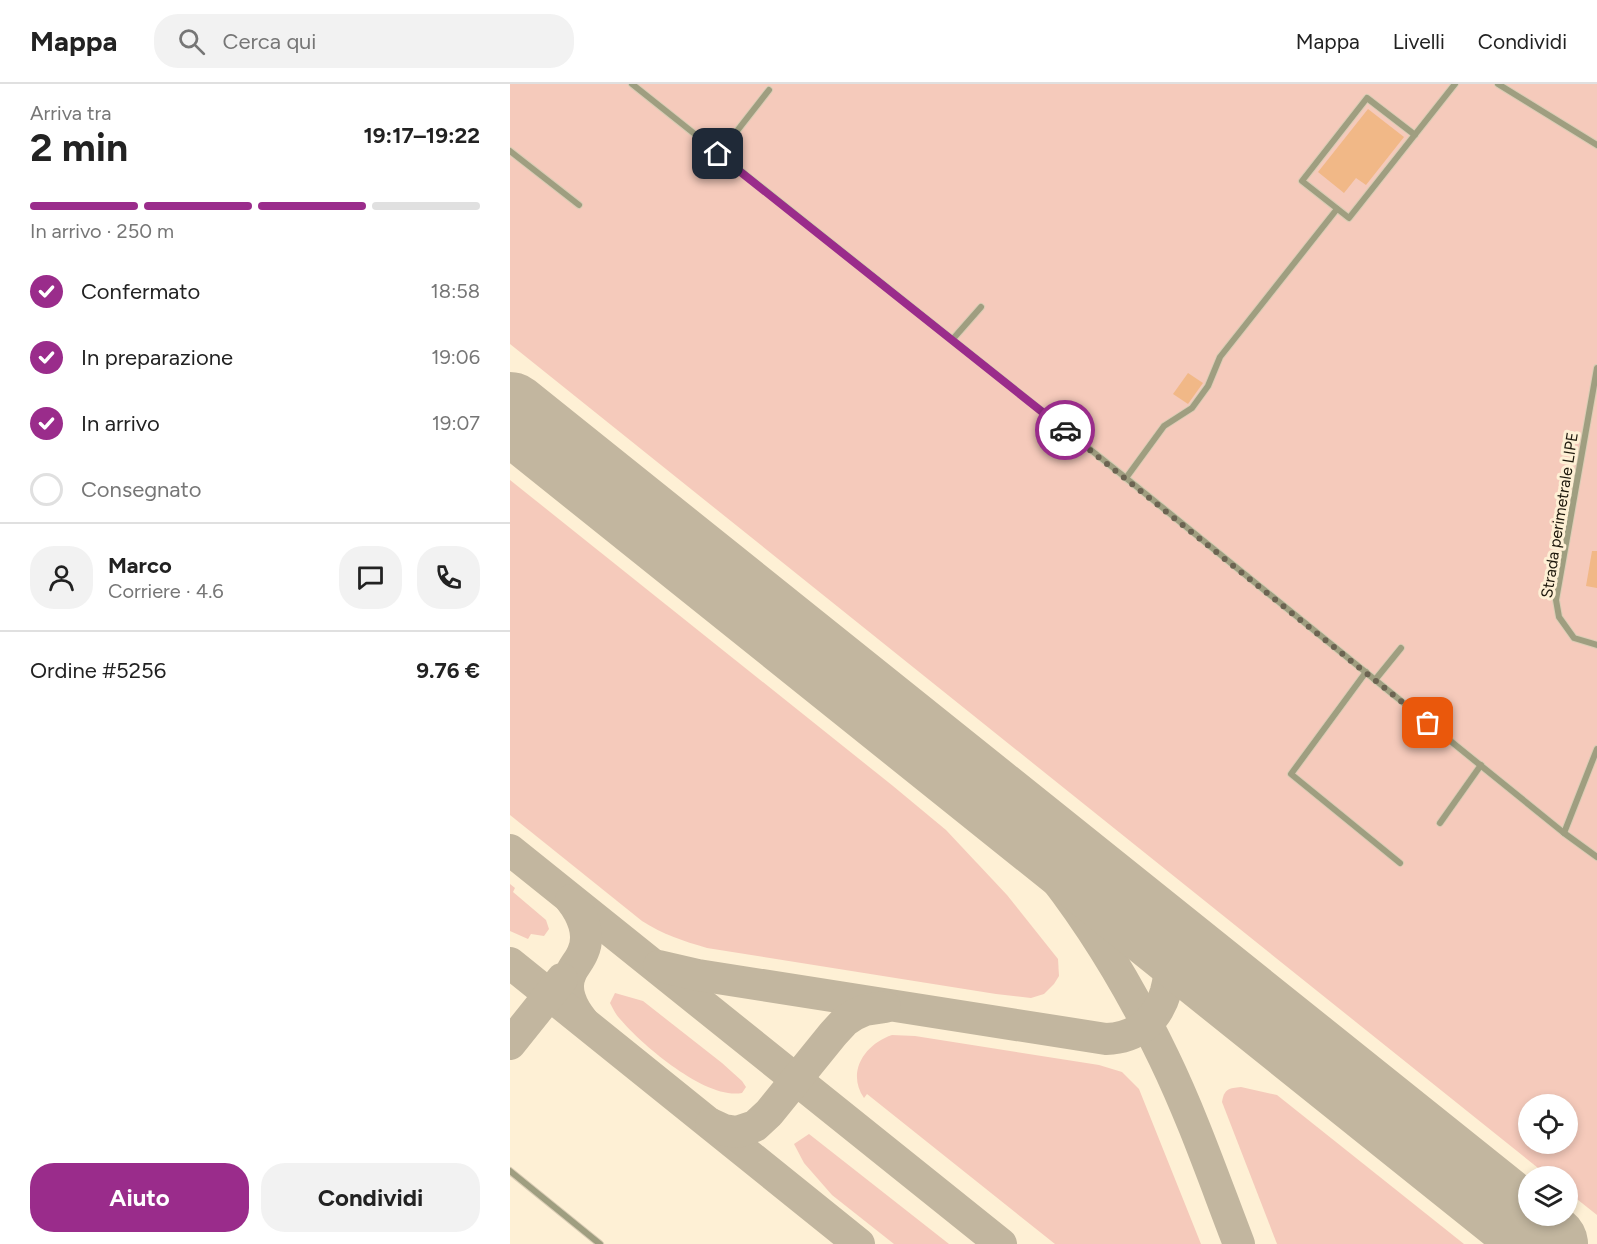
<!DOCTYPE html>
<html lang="it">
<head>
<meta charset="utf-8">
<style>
  :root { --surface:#fff; --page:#f2f2f2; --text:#222; --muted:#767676; --line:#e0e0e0; --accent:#9a2c8b }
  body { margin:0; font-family:Figtree,sans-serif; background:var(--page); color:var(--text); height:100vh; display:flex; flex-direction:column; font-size:22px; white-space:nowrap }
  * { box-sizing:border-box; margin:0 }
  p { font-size:20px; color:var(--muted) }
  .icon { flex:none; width:33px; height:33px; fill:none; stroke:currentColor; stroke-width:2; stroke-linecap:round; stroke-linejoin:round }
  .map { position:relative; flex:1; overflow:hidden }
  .drawer { display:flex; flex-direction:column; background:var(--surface); width:510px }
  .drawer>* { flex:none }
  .fabs { position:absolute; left:1008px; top:1010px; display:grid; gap:12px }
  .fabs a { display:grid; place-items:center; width:60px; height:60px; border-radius:50%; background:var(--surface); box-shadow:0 3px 9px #0003; font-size:30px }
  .pin { position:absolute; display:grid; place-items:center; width:51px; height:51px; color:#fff; margin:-26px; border-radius:12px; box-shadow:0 3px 9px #0006 }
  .courier { position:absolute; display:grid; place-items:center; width:60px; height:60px; margin:-30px; border:4px solid #9a2c8b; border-radius:50%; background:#fff; color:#222; box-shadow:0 2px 8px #0007 }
  .overview em { font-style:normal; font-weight:700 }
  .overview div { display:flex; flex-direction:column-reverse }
  .overview { display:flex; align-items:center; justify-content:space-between; height:102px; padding:0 30px }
  h1 { font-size:39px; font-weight:700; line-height:45px }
  .bar { display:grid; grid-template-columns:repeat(4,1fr); gap:9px 6px; align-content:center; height:72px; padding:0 30px }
  .bar i { height:8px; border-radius:4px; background:var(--line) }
  .bar .selected { background:var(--accent) }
  .bar p { grid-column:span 4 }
  .line { display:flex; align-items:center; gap:15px; padding:0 30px; border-top:2px solid var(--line) }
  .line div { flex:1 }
  .round { display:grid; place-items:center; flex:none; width:63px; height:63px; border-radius:24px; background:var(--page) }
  ol { padding:0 30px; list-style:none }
  li { display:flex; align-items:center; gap:18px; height:66px }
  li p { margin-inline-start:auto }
  li .icon { padding:6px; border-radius:50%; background:var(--accent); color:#fff; stroke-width:4 }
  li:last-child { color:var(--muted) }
  li i { width:33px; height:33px; border:3px solid var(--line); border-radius:50% }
  .button { display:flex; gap:12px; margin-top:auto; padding:12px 30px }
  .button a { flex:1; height:69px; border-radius:24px; background:var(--accent); color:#fff; font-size:24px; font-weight:700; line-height:69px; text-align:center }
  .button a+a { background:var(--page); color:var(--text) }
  header { display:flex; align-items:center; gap:36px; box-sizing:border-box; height:84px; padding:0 30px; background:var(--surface); border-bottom:2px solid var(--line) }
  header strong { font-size:28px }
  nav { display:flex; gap:33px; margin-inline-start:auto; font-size:21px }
  .search { width:420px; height:54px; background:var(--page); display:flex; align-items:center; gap:15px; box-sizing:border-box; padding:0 21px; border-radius:24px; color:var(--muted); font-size:22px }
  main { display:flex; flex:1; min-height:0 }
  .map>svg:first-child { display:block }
  .green { fill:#f5cabb; fill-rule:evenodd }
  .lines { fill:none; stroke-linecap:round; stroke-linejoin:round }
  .taxiway { stroke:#c2b69f; stroke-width:32 }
  .runway { stroke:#c2b69f; stroke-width:80 }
  .building { fill:#f1b887 }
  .lane-casing { stroke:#dacdb5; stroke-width:8 }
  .lane { stroke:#9f9e80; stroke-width:6 }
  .done { stroke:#6c6452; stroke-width:6; stroke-dasharray:0 10.8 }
  .route { stroke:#9a2c8b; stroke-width:8 }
  .labels { text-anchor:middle; stroke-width:6; stroke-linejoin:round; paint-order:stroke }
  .street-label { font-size:16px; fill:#1e180c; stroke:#fef0d5 }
</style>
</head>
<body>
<header>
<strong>Mappa</strong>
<div class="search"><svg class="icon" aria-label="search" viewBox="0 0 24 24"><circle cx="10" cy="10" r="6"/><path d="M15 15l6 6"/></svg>Cerca qui</div>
<nav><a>Mappa</a><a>Livelli</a><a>Condividi</a></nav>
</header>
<main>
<section class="drawer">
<div class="overview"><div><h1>2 min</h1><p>Arriva tra</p></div><em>19:17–19:22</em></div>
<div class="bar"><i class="selected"></i><i class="selected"></i><i class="selected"></i><i></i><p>In arrivo · 250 m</p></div>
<ol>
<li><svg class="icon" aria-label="check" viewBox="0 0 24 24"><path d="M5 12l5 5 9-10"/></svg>Confermato<p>18:58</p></li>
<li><svg class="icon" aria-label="check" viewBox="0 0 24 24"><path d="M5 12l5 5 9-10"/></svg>In preparazione<p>19:06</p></li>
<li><svg class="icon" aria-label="check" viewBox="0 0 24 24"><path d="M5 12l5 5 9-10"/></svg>In arrivo<p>19:07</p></li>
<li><i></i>Consegnato</li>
</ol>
<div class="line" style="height:108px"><a class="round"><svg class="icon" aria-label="person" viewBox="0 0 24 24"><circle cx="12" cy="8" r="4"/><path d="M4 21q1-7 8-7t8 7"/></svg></a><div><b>Marco</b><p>Corriere · 4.6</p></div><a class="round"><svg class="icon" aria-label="chat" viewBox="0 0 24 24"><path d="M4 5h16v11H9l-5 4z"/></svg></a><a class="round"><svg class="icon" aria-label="phone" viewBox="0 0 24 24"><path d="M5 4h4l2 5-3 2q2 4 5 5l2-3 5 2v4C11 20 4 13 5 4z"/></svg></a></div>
<div class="line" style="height:78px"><div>Ordine #5256</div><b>9.76 €</b></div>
<div class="button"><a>Aiuto</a><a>Condividi</a></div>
</section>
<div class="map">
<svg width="1087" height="1160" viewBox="0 0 1087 1160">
  <rect width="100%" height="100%" fill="#fef0d5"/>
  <g class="green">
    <path d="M0,0h1087v1131l-29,-23v-16h-20l-1038,-832zM1018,1020h40v39h-40z"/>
    <path d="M0,396l383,306 53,44 61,65 51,64 1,17 -5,8 -10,10 -13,4 -35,-4 -289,-46c-24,-7 -45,-14 -65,-27l-132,-106z"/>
    <polygon points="0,800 5,804 3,808 36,836 39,845 34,852 21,850 18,855 0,847"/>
    <path d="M105,909l28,8 79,62 20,18 4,6 -4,6c-36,7 -100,-48 -122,-74 -4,-4 -7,-10 -10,-16z"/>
    <path d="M382,951l23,1 184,29 23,7 17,17 62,155h-146l-188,-150 -3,4c-18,-26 1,-54 28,-63z"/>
    <path d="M731,1003l36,8 187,149h-187l-55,-142c2,-13 7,-14 19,-15z"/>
    <polygon points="299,1050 439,1160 384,1160 322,1111 294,1079 284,1060"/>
  </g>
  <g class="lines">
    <g class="taxiway">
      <path d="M452,690c27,28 53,55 77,84 50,61 91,129 125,200 29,60 51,124 75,186"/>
      <polyline points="0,766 491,1160"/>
      <path d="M61,816c11,14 20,34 12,52 -3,8 -9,14 -12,21 -8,16 1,35 12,48"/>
      <polyline points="0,879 349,1160"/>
      <path d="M149,882l39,9 408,64c31,-1 51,-18 60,-48 2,-8 4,-15 3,-23 -3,-17 -13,-31 -22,-46"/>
      <polyline points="0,960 52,895"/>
      <polyline points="201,1040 214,1046 227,1048 245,1042 259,1029 323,950 335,937 344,931 355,926 375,923"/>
      <polyline points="1019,1145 1034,1160"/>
    </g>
    <polyline class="runway" points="0,328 1038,1160"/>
  </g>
  <g class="building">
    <polygon points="858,25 894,53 856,101 846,94 834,109 808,88"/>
    <polygon points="678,289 693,299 678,320 663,310"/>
    <polygon points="1082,467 1087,467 1087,504 1076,502"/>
  </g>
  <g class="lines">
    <defs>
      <g id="lane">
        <polyline points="122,0 616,394 1054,749 1087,773"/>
        <polyline points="988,0 1087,61"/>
        <polyline points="905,51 857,14 792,97 839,134 945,0"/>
        <polyline points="0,67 69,121"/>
        <polyline points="209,70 259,6"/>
        <polyline points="442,256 471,223"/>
        <polyline points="1087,284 1046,516 1049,533 1064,554 1087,561"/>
        <polyline points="616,394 654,342 682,324 698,302 710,273 827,125"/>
        <polyline points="856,588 781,690 890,779"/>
        <polyline points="865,596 891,564"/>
        <polyline points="930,739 971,681"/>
        <polyline points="1054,749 1087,665"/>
        <polyline points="0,1087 90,1160"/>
      </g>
    </defs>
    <use href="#lane" class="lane-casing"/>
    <use href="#lane" class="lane"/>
  </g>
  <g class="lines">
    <polyline class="done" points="555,346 918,639"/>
    <polyline class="route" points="208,70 555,346"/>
  </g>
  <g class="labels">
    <g class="street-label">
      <text transform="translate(1049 431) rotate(-81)" y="6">Strada perimetrale LIPE</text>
    </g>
  </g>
</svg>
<div class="fabs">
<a><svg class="icon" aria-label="locate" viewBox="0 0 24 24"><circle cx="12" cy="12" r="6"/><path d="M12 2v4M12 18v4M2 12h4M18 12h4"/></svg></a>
<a><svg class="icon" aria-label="layers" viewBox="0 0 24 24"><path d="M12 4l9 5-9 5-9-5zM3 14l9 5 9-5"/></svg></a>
</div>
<div class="pin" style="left:918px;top:639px;background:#ea580c"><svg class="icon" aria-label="bag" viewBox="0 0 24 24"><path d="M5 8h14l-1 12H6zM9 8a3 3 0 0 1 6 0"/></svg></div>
<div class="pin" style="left:208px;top:70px;background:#1f2937"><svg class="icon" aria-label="home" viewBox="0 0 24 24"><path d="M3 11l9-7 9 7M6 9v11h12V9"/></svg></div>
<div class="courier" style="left:555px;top:346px"><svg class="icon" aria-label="car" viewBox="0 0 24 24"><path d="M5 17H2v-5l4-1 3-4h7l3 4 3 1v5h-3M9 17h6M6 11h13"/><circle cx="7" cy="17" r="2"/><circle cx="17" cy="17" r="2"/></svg></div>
</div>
</main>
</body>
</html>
